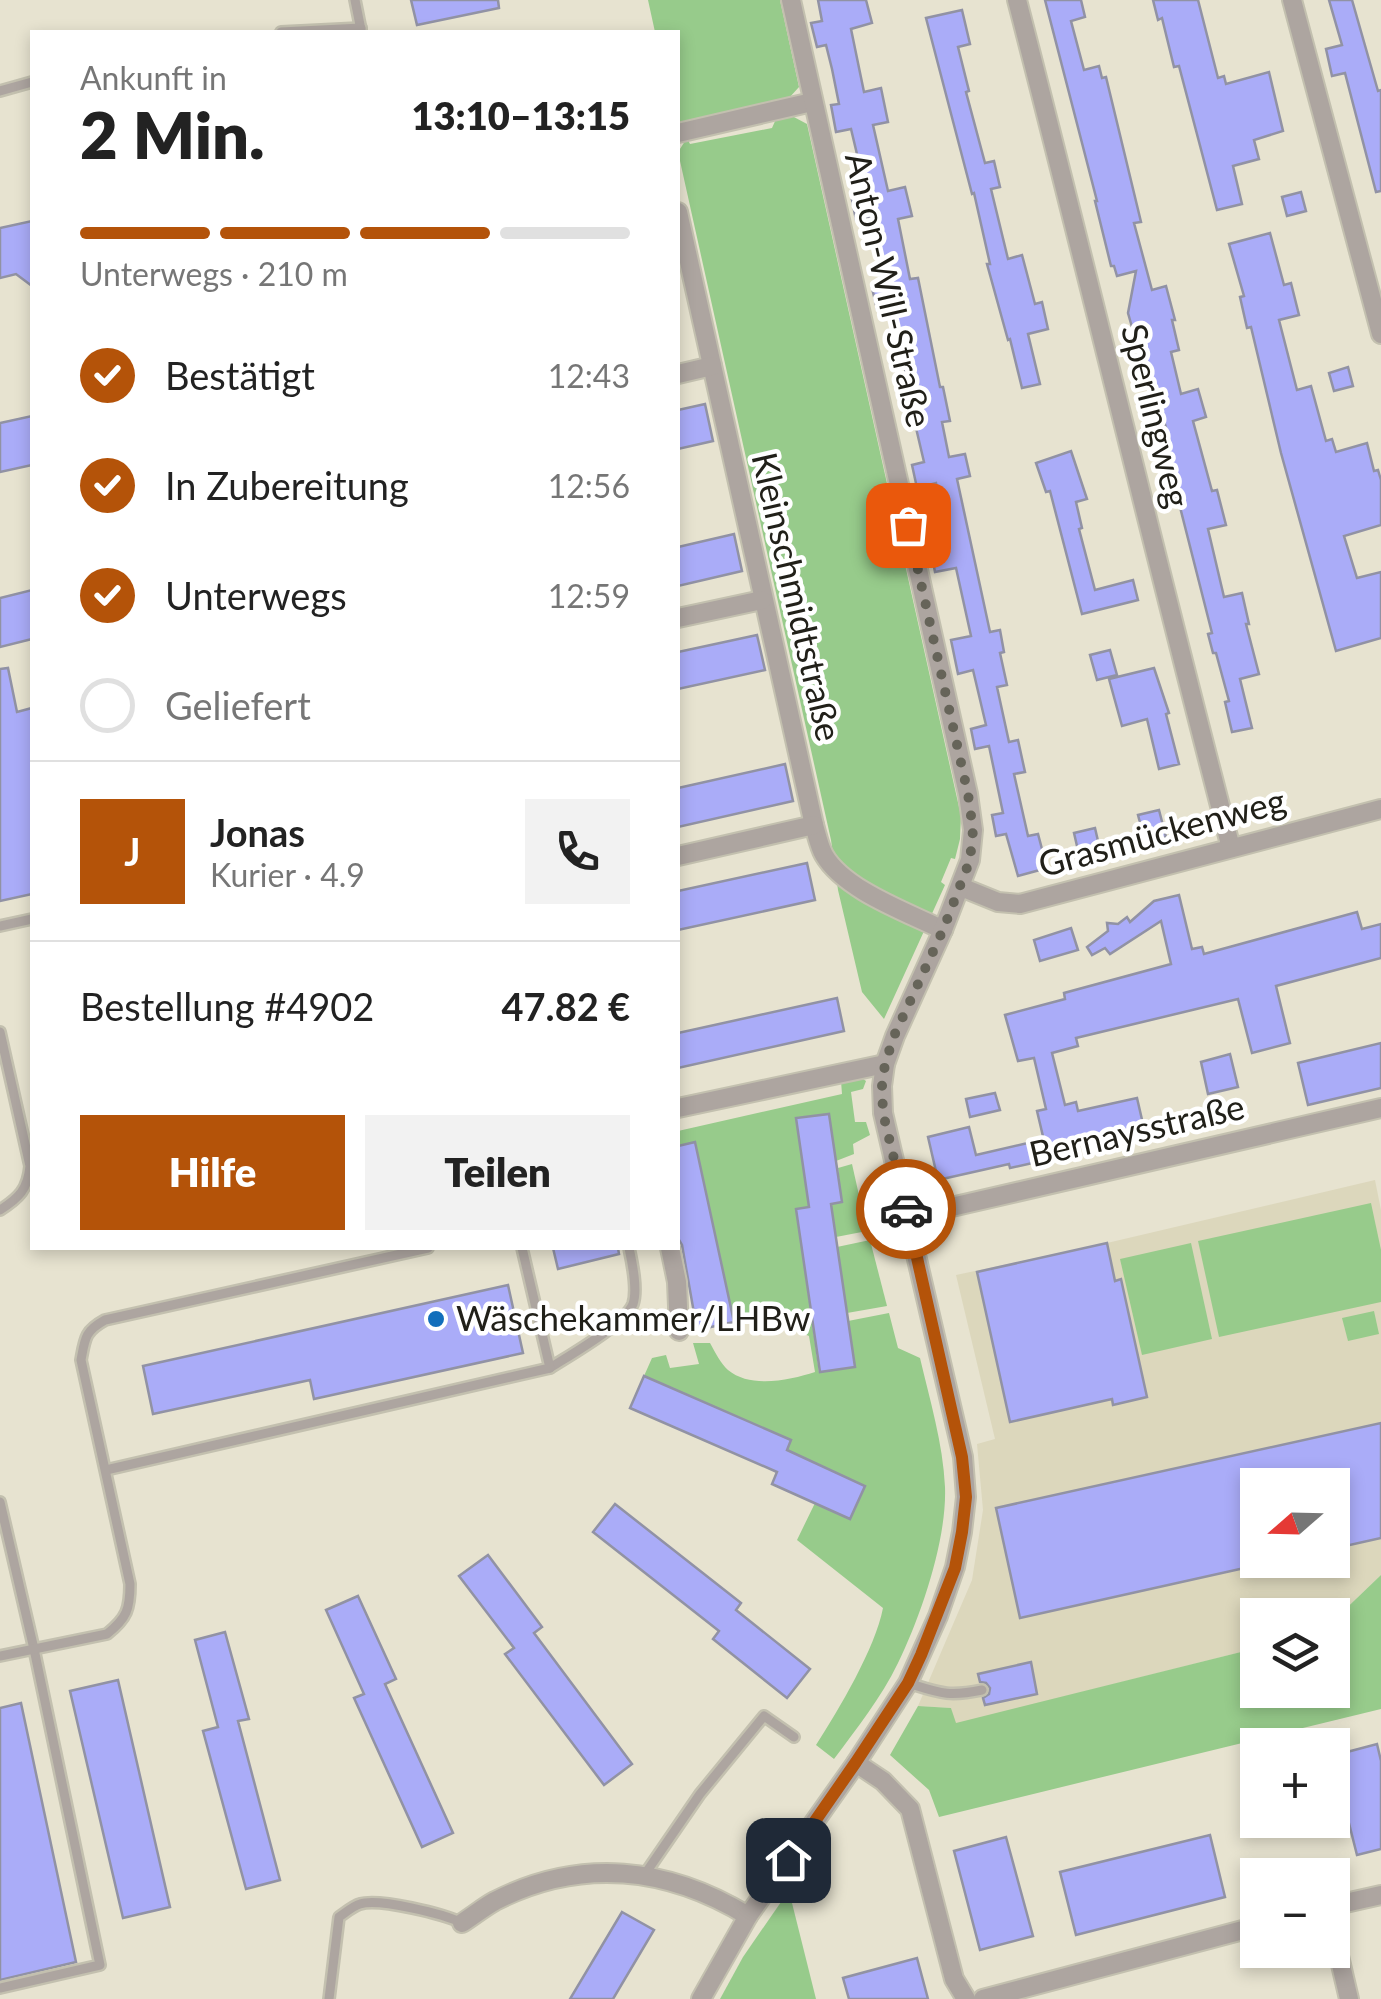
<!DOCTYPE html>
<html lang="de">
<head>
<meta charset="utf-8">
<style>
  :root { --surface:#fff; --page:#f2f2f2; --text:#222; --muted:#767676; --line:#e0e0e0; --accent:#b45309 }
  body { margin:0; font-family:Lato,sans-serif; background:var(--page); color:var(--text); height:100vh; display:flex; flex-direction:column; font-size:38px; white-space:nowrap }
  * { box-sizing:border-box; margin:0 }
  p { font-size:32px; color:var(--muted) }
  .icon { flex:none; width:55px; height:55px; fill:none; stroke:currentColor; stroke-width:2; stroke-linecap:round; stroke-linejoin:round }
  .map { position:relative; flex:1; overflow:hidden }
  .sheet { position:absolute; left:30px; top:30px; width:650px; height:1220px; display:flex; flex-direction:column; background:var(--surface); border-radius:0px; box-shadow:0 5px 15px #0003 }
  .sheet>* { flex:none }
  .needle { width:65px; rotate:250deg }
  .fabs { position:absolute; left:1240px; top:1468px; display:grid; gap:20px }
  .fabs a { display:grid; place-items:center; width:110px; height:110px; border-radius:0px; background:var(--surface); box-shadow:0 5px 15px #0003; font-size:50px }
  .pin { position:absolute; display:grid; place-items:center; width:85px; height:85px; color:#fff; margin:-42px; border-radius:20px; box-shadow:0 5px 15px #0006 }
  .courier { position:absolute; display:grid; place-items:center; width:100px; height:100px; margin:-50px; border:8px solid #b45309; border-radius:50%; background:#fff; color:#222; box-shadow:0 2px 12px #0007 }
  .summary em { font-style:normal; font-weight:800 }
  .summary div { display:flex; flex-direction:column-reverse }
  .summary { display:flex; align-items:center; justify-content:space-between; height:170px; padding:0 50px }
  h1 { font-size:65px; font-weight:800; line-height:75px }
  .bar { display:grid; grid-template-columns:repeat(4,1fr); gap:15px 10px; align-content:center; height:120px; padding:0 50px }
  .bar i { height:12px; border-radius:8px; background:var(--line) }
  .bar .on { background:var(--accent) }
  .bar p { grid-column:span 4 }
  .line { display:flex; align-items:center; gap:25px; padding:0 50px; border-top:2px solid var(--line) }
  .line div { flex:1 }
  .round { display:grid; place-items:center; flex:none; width:105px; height:105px; border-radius:0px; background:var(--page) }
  ol { padding:0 50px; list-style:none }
  li { display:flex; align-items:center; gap:30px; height:110px }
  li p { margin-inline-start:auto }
  li .icon { padding:10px; border-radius:50%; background:var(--accent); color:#fff; stroke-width:4 }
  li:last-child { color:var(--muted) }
  li i { width:55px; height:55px; border:5px solid var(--line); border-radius:50% }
  .action { display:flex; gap:20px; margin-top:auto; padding:20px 50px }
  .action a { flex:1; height:115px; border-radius:0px; background:var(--accent); color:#fff; font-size:40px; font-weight:800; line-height:115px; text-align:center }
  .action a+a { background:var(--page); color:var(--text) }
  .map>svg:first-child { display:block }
  .built { fill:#dcd7bc; fill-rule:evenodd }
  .green { fill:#97cb8b }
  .building { fill:#aaacf8; stroke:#9192a4; stroke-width:2.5 }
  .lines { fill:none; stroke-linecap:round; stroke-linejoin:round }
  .service-casing { stroke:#c3c0af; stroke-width:14 }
  .minor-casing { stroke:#c3c0af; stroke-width:22 }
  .service { stroke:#ada5a0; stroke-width:9 }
  .minor { stroke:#ada5a0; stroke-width:18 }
  .done { stroke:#666459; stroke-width:10; stroke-dasharray:0 18 }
  .route { stroke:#b45309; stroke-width:12 }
  .poi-dot { fill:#126ebb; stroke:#fff; stroke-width:4 }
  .labels { text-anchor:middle; stroke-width:9; stroke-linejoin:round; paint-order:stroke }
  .street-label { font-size:35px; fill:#212019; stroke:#fff }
  .poi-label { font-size:35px; fill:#212019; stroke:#fff; text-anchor:start }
</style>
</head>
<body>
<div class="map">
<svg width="1381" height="1999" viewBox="0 0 1381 1999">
  <rect width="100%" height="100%" fill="#e7e3d0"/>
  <path class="built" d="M1375,1180l6,30v365l-48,46 -1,-6h-74l-1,33 -302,76 -4,-16 -33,-2 54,-126 11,-70 -6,-66 18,-5 -39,-164 151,-32zM1258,1485h74v75h-74z"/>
  <g class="green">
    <polygon points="648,0 780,0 799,87 789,98 678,123 678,32 655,32"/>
    <polygon points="792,116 807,124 961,816 960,839 955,859 951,858 941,882 945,885 884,1019 862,992 838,890 831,840 678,152 687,138 690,144 772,128 776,119"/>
    <path d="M860,1077l6,4 -3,8 -12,3 4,30h11l4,13 -17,9 1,10 -18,7 -7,-47 -33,5 13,88 -13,3 23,162 36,-5 -7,-46 41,-8 9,35 22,10c10,43 23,85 25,129 2,53 -24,129 -47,176 -17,35 -41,65 -64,96l-18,-14c23,-36 59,-96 67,-137l-86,-68 18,-37 35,15 14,-32 -77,-36 4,-10 -147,-64 8,-18 14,-3 4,13 29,-4 -6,-21h17c5,9 11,21 18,27 23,19 62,10 87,2l-6,-36 -16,-7 -59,-7 -39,-180 -17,3v-14l164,-37 -1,-13z"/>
    <polygon points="852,1164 867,1231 836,1237 831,1204 842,1202 838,1168"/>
    <polygon points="1371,1203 1381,1250 1381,1302 1219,1337 1198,1241"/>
    <polygon points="870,1240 887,1306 847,1313 837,1247"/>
    <polygon points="1191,1243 1212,1339 1142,1355 1120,1259"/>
    <polygon points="1374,1311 1379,1334 1348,1341 1342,1318"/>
    <polygon points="1381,1575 1381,1709 939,1817 929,1790 890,1755 918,1706 951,1708 956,1723 1257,1648 1258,1690 1332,1690 1333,1621"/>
    <polygon points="781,1902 792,1903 816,1999 720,1999 743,1957"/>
  </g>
  <g class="building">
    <polygon points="411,0 498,0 499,8 417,25"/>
    <polygon points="818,0 866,0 872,23 851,29 858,63 864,92 881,88 888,122 873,125 888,191 905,187 912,216 898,219 910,279 918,278 940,387 943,387 950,421 942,422 949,457 965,454 970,476 957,479 990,632 1000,630 1004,652 1000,653 1007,685 997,687 1009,742 1018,740 1025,772 1014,774 1028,836 1038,834 1047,868 1018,876 1006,834 996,836 992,815 1003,813 989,746 975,749 971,729 986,725 973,670 958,674 951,640 971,636 956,568 935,572 929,541 947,538 936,483 917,488 912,465 924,462 916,428 924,426 917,392 910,393 892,306 877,309 872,288 883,285 878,261 881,260 871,216 856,220 852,200 867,196 851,129 836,132 831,105 839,104 832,69 826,45 817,47 811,23 822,21"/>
    <polygon points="1045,0 1081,0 1085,17 1071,21 1084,70 1099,66 1102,78 1106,77 1141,222 1134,223 1152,290 1166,286 1175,320 1172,320 1179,350 1171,352 1181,394 1198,389 1206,417 1193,421 1212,491 1217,490 1226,525 1208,529 1224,597 1242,593 1249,624 1246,624 1259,674 1240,679 1252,728 1232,732 1225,702 1229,701 1216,653 1213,653 1208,634 1212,633 1165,448 1171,447 1153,379 1147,380 1128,313 1136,271 1117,276 1114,266 1111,266 1095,201 1097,201"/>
    <polygon points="1153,0 1198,0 1218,78 1224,76 1226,84 1269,72 1283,131 1254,140 1259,159 1233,166 1242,204 1217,210 1179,66 1174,67 1162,18 1158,20"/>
    <polygon points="1329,0 1352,0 1378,91 1381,90 1381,191 1376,192 1345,73 1332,76 1326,49 1342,45"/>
    <polygon points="962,10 970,44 958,47 969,91 966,92 985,163 994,161 1000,187 991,189 1008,259 1022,255 1035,304 1042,302 1048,329 1028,334 1040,384 1022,388 1010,339 1008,340 987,264 990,264 974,193 972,194 926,18"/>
    <polygon points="1301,192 1306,211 1287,216 1282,197"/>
    <polygon points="32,221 32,286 16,274 0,278 0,228"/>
    <polygon points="1270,233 1284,285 1291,283 1299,315 1279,320 1297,390 1311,386 1326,441 1332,439 1336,452 1367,443 1374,471 1378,470 1381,480 1381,525 1344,536 1357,578 1381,572 1381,638 1336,651 1281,453 1251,327 1247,328 1240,297 1244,296 1229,244"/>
    <polygon points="1348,367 1353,386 1334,391 1329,373"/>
    <polygon points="705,404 713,441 678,449 678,410"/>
    <polygon points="32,416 32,465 0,472 0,423"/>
    <polygon points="1071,451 1087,499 1076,502 1082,528 1079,529 1095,590 1133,580 1138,600 1082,614 1050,491 1046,492 1036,463"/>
    <polygon points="734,534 742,571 678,586 678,547"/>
    <polygon points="32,590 32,639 0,647 0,598"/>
    <polygon points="757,635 765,670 678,689 678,652"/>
    <polygon points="1110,650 1117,675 1097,680 1090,655"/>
    <polygon points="8,668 17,712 32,708 32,894 0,901 0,669"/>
    <polygon points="1154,668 1169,713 1166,714 1179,764 1159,769 1147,719 1122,726 1109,679"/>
    <polygon points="785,764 793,801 678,827 678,788"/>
    <polygon points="1159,810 1166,837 1145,842 1138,815"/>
    <polygon points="1095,828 1101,854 1080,859 1074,833"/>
    <polygon points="807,863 815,900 678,930 678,891"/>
    <polygon points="1179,895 1192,949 1202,947 1204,954 1357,912 1362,929 1381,924 1381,958 1276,986 1290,1043 1252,1053 1238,999 1076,1038 1078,1046 1052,1053 1065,1105 1076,1102 1078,1111 1137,1098 1146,1137 1099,1147 1097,1138 1046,1149 1037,1111 1046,1109 1034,1058 1018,1061 1005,1015 1065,999 1064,993 1171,964 1161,921 1110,954 1105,948 1092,955 1087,947 1108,931 1107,923 1118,924 1127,917 1130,922 1154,901"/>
    <polygon points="1071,928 1078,950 1040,961 1034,940"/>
    <polygon points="837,998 844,1031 678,1068 678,1033"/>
    <polygon points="1381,1043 1381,1088 1308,1105 1298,1063"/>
    <polygon points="1230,1054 1238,1087 1208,1094 1201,1062"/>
    <polygon points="995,1093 1000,1110 970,1117 966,1099"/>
    <polygon points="829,1114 842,1202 831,1204 855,1367 820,1372 796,1209 809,1207 796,1118"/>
    <polygon points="969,1127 976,1155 1032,1142 1037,1162 1010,1168 1009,1164 938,1180 928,1137"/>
    <polygon points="695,1142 734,1322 697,1330 682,1245 678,1238 678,1146"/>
    <polygon points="1107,1243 1115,1281 1121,1279 1147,1397 1113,1405 1112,1399 1010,1422 977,1272"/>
    <polygon points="553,1248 618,1248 619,1254 558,1269"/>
    <polygon points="508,1285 523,1353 314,1399 310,1380 153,1414 143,1366"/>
    <polygon points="644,1376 791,1440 787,1450 865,1486 850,1519 772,1484 777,1472 630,1408"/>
    <polygon points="1381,1423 1381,1538 1332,1549 1332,1485 1258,1485 1258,1565 1020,1618 996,1508"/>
    <polygon points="615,1504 741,1603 736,1610 810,1669 787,1698 713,1639 719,1631 593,1532"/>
    <polygon points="488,1555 542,1627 534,1633 632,1764 604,1785 505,1654 514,1648 459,1576"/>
    <polygon points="358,1596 396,1679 385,1684 453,1833 422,1847 354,1698 364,1694 326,1610"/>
    <polygon points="225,1632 249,1719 238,1721 280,1880 246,1889 203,1731 218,1727 195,1640"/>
    <polygon points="1031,1662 1037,1694 985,1705 983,1698 989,1694 990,1688 986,1683 980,1682 978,1674"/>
    <polygon points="118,1680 170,1907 123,1918 70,1691"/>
    <polygon points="21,1703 76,1962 0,1980 0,1708"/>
    <polygon points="1377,1744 1381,1761 1381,1849 1357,1855 1332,1756"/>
    <polygon points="1210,1835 1225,1897 1076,1935 1060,1872"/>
    <polygon points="1006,1837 1033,1936 980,1950 954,1851"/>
    <polygon points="622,1912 654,1930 613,1999 570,1999"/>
    <polygon points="917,1958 928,1999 849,1999 843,1978"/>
  </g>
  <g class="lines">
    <defs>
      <g id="service">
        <polyline points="355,0 361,30"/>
        <polyline points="281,32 361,28"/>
        <polyline points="0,91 32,82"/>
        <polyline points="0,926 32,919"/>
        <path d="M0,1032l30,134c-2,23 -11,32 -30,44"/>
        <path d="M550,1368c20,-13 75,-44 83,-64 5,-15 -1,-42 -4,-56"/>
        <polyline points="106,1470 550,1368 522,1248"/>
        <polyline points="0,1502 34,1649 100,1965 0,1988"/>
        <path d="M0,1656l107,-22c20,-16 23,-25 23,-50l-49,-224c4,-22 4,-29 24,-40l323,-72"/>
        <path d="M908,1683c32,10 40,14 74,7"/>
        <polyline points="645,1874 700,1794 764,1716 794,1737"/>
        <polyline points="1304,1961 1332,1950"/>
        <path d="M329,1999l10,-82c6,-4 14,-11 21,-13 19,-6 84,10 102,19"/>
      </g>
      <g id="minor">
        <path d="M1017,0c73,282 140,566 214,848"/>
        <polyline points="1292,0 1381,334"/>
        <polyline points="678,133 812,102"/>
        <path d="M678,212l136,613c3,10 5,21 10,30 20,35 83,57 119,75"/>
        <polyline points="678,374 712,366"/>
        <polyline points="678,618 762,600"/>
        <polyline points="678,856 814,825"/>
        <polyline points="961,887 998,902 1020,904 1381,809"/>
        <polyline points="678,1108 885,1064"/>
        <polyline points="908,1217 1381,1108"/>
        <polyline points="670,1248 677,1282 679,1331"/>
        <polyline points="856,1763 883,1781 910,1809 954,1979 966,1999"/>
        <polyline points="1332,1906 1381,1895"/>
        <path d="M462,1923c11,-7 22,-16 33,-22 86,-44 173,-34 253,15"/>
        <polyline points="1332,1926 1349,1999"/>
        <polyline points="701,1999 748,1916 856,1763 908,1683 938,1616 955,1567 962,1532 966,1497 963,1457 883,1113 882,1086 885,1064 895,1036 943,930 970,860 973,830 968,794 791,0"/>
        <polyline points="983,1999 1258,1926"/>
      </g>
    </defs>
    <use href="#service" class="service-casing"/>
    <use href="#minor" class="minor-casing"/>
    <use href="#service" class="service"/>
    <use href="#minor" class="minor"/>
  </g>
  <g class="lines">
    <polyline class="done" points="906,1209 883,1113 882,1086 885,1064 894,1036 943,930 970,860 973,830 968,794 908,525"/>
    <polyline class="route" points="788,1860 856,1762 908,1683 921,1655 955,1568 962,1532 966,1497 962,1457 906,1209"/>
  </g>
  <circle class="poi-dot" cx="436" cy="1319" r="10"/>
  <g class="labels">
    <g class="street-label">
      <text transform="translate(888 290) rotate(77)" y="12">Anton-Will-Straße</text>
      <text transform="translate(1155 416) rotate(76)" y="12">Sperlingweg</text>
      <text transform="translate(796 597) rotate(77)" y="12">Kleinschmidtstraße</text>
      <text transform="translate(1162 833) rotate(-15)" y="12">Grasmückenweg</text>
      <text transform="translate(1137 1131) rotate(-13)" y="12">Bernaysstraße</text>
    </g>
    <g class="poi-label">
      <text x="456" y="1331">Wäschekammer/LHBw</text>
    </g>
  </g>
</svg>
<div class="fabs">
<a><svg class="needle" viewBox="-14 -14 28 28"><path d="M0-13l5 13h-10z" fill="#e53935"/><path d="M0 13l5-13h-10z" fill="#767676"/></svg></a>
<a><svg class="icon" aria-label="layers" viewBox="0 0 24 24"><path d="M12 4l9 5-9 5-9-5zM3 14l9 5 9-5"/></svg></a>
<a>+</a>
<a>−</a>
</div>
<div class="pin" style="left:908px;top:525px;background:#ea580c"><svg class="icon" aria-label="bag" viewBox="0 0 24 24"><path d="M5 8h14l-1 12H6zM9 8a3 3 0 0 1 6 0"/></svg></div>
<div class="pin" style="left:788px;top:1860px;background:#1f2937"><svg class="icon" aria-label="home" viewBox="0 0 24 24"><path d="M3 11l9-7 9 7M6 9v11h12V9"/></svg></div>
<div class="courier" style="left:906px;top:1209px"><svg class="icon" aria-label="car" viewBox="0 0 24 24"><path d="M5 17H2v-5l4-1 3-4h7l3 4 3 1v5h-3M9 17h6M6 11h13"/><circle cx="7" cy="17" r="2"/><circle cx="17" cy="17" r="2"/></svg></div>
<section class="sheet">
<div class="summary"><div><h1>2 Min.</h1><p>Ankunft in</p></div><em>13:10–13:15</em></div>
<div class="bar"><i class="on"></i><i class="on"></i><i class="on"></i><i></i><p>Unterwegs · 210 m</p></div>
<ol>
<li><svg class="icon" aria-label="check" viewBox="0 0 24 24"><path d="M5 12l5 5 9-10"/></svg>Bestätigt<p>12:43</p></li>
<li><svg class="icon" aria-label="check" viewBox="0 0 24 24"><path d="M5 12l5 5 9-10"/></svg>In Zubereitung<p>12:56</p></li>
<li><svg class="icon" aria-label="check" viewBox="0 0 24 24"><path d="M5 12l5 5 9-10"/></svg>Unterwegs<p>12:59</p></li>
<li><i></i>Geliefert</li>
</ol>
<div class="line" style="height:180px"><b class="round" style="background:var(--accent);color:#fff">J</b><div><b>Jonas</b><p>Kurier · 4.9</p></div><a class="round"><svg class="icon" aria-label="phone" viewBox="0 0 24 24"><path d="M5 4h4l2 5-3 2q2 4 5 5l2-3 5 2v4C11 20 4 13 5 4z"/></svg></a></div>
<div class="line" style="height:130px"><div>Bestellung #4902</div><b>47.82 €</b></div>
<div class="action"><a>Hilfe</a><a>Teilen</a></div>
</section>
</div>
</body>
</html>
